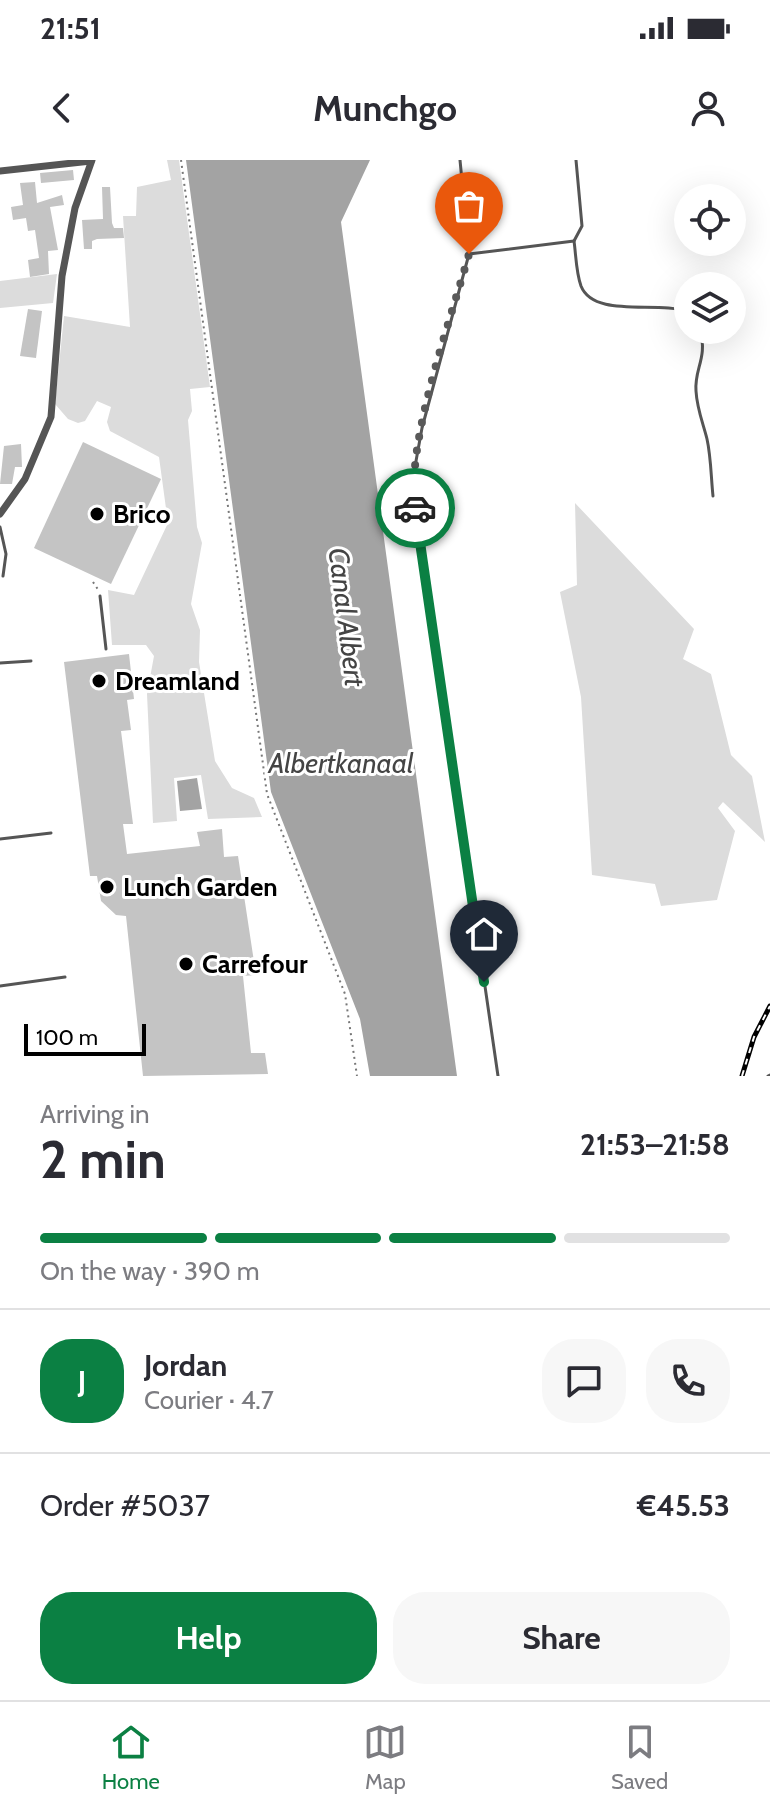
<!DOCTYPE html>
<html lang="en">
<head>
<meta charset="utf-8">
<style>
  :root { --surface:#fff; --page:#f7f7f7; --text:#2b2b33; --muted:#7c7c81; --line:#e1e1e2; --accent:#0b8043 }
  body { margin:0; font-family:Cabin,sans-serif; background:var(--page); color:var(--text); height:100vh; display:flex; flex-direction:column; font-size:30px; white-space:nowrap }
  * { box-sizing:border-box; margin:0 }
  p { font-size:26px; color:var(--muted) }
  .icon { flex:none; width:44px; height:44px; fill:none; stroke:currentColor; stroke-width:2; stroke-linecap:round; stroke-linejoin:round }
  .map { position:relative; height:916px; overflow:hidden }
  .drawer { display:flex; flex-direction:column; background:var(--surface); flex:1 }
  .drawer>* { flex:none }
  .buttons { position:absolute; left:674px; top:24px; display:grid; gap:16px }
  .buttons a { display:grid; place-items:center; width:72px; height:72px; border-radius:50%; background:var(--surface); box-shadow:0 8px 32px #0002; font-size:40px }
  .scale { position:absolute; left:24px; bottom:20px; width:122px; box-sizing:border-box; padding-left:8px; border:4px solid #000; border-top:0; font-size:22px; line-height:28px; white-space:nowrap; color:#000; -webkit-text-stroke:6px #fff; paint-order:stroke }
  .pin { position:absolute; display:grid; place-items:center; width:68px; height:68px; color:#fff; margin:-82px -34px; border-radius:50% 50% 50% 0; rotate:-45deg; box-shadow:0 0 8px #0007 }
  .pin .icon { rotate:45deg }
  .courier { position:absolute; display:grid; place-items:center; width:80px; height:80px; margin:-40px; border:6px solid #0b8043; border-radius:50%; background:#fff; color:#222; box-shadow:0 2px 10px #0007 }
  .overview em { font-style:normal; font-weight:700 }
  .overview div { display:flex; flex-direction:column-reverse }
  .overview { display:flex; align-items:center; justify-content:space-between; height:136px; padding:0 40px }
  h1 { font-size:52px; font-weight:700; line-height:60px }
  .bar { display:grid; grid-template-columns:repeat(4,1fr); gap:12px 8px; align-content:center; height:96px; padding:0 40px }
  .bar i { height:10px; border-radius:6px; background:var(--line) }
  .bar .selected { background:var(--accent) }
  .bar p { grid-column:span 4 }
  .line { display:flex; align-items:center; gap:20px; padding:0 40px; border-top:2px solid var(--line) }
  .line div { flex:1 }
  .round { display:grid; place-items:center; flex:none; width:84px; height:84px; border-radius:32px; background:var(--page) }
  .action { display:flex; gap:16px; margin-top:auto; padding:16px 40px }
  .action a { flex:1; height:92px; border-radius:32px; background:var(--accent); color:#fff; font-size:32px; font-weight:700; line-height:92px; text-align:center }
  .action a+a { background:var(--page); color:var(--text) }
  .status { display:flex; justify-content:space-between; align-items:center; height:56px; padding:0 40px; background:var(--surface); direction:ltr }
  .status svg { height:22px; fill:currentColor }
  header { display:flex; justify-content:space-between; align-items:center; height:104px; padding:0 40px; background:var(--surface); font-size:36px; font-weight:700 }
  .tabs { display:flex; justify-content:space-around; align-items:center; height:112px; border-top:2px solid var(--line); background:var(--surface); font-size:22px; color:var(--muted) }
  .tabs a { display:grid; justify-items:center; gap:4px }
  .tabs .selected { color:var(--accent) }
  .map>svg:first-child { display:block }
  .green { fill:#dcdcdc }
  .water { fill:#a3a3a3 }
  .building { fill:#c4c4c4 }
  .lines { fill:none; stroke-linecap:round; stroke-linejoin:round }
  .path { stroke:#777; stroke-width:2; stroke-dasharray:2 4; stroke-linecap:butt }
  .lane { stroke:#555; stroke-width:3 }
  .street { stroke:#555; stroke-width:7 }
  .rail-casing { stroke:#000; stroke-width:5 }
  .rail { stroke:#fff; stroke-width:2; stroke-dasharray:6; stroke-linecap:butt }
  .done { stroke:#595959; stroke-width:8; stroke-dasharray:0 14.4 }
  .route { stroke:#0b8043; stroke-width:10 }
  .poi-dot { fill:#000; stroke:#fff; stroke-width:3 }
  .labels { text-anchor:middle; stroke-width:6; stroke-linejoin:round; paint-order:stroke }
  .poi-label { font-size:26px; font-weight:bold; fill:#000; stroke:#fff; text-anchor:start }
  .water-label { font-size:28px; font-style:italic; fill:#444; stroke:#fff }
</style>
</head>
<body>
<div class="status"><b>21:51</b><svg viewBox="0 0 49 12"><path d="M0 12V9h3v3zM5 12V6h3v6zM10 12V3h3v9zM15 12V0h3v12zM26 1h20v11H26zM47 4h2v5h-2z"/></svg></div>
<header><svg class="icon" aria-label="back" viewBox="0 0 24 24"><path d="M15 5l-7 7 7 7"/></svg>Munchgo<svg class="icon" aria-label="person" viewBox="0 0 24 24"><circle cx="12" cy="8" r="4"/><path d="M4 21q1-7 8-7t8 7"/></svg></header>
<div class="map">
<svg width="770" height="916" viewBox="0 0 770 916">
  <rect width="100%" height="100%" fill="#fff"/>
  <g class="green">
    <polygon points="167,0 179,0 210,227 190,229 192,251 188,260 197,367 202,383 191,444 200,470 199,502 215,601 232,628 254,638 262,657 208,659 201,615 174,618 177,661 153,663 147,534 154,496 146,485 112,485 108,430 134,435 168,363 159,297 110,271 107,262 111,247 97,241 85,261 78,263 68,259 55,244 64,156 130,167 123,56 136,56 137,27 171,20"/>
    <polygon points="57,114 53,143 0,148 0,121"/>
    <polygon points="575,343 694,469 683,499 711,514 731,595 752,616 765,682 723,642 718,648 735,671 717,740 661,746 655,724 592,715 581,537 560,432 577,425"/>
  </g>
  <g class="water">
    <polygon points="186,0 370,0 341,62 457,916 370,916 360,859 271,632"/>
    <polygon points="197,618 202,649 180,651 177,621"/>
  </g>
  <g class="building">
    <polygon points="73,10 74,20 41,23 40,13"/>
    <polygon points="35,22 37,43 62,35 64,45 50,47 58,90 48,91 49,114 30,117 28,100 39,98 35,70 28,71 26,58 13,60 11,47 23,45 20,23"/>
    <polygon points="102,27 110,27 112,63 114,68 123,68 124,78 97,79 92,81 92,89 84,89 82,60 103,59"/>
    <polygon points="28,149 42,151 36,198 20,196"/>
    <polygon points="83,282 161,319 111,424 34,388"/>
    <polygon points="21,284 22,307 15,307 12,324 0,324 4,286"/>
    <polygon points="129,494 134,539 127,540 131,570 121,571 133,664 123,664 127,694 200,686 197,672 222,669 224,697 238,696 256,815 243,816 251,893 265,893 268,914 143,916 126,756 116,755 101,741 97,716 90,716 64,502"/>
  </g>
  <g class="lines">
    <g class="path">
      <polyline points="181,0 267,634 345,834 357,916"/>
      <polyline points="93,422 99,431"/>
    </g>
    <g class="lane">
      <polyline points="460,0 469,94 422,268 412,323 498,916"/>
      <polyline points="574,81 582,66 576,0"/>
      <path d="M469,94l105,-13c2,14 2,31 7,45 13,33 78,14 107,26"/>
      <path d="M700,170c8,28 -6,39 -4,61 1,18 7,32 11,48 4,18 4,38 6,57"/>
      <polyline points="0,367 6,394 3,416"/>
      <polyline points="100,436 106,489"/>
      <polyline points="0,503 31,501"/>
      <polyline points="0,679 51,673"/>
      <polyline points="0,826 65,817"/>
      <polyline points="768,916 770,915"/>
    </g>
    <g class="street">
      <polyline points="0,11 91,1"/>
      <polyline points="0,354 25,319 51,257 62,116 75,48 92,0"/>
    </g>
    <defs>
      <polyline id="rail" points="742,916 754,877 770,846"/>
    </defs>
    <use href="#rail" class="rail-casing"/>
    <use href="#rail" class="rail"/>
  </g>
  <g class="lines">
    <path class="done" d="M415,348c-9,-66 35,-186 54,-254"/>
    <polyline class="route" points="415,348 484,822"/>
  </g>
  <g class="poi-dot">
    <circle cx="97" cy="354" r="8"/>
    <circle cx="99" cy="521" r="8"/>
    <circle cx="107" cy="727" r="8"/>
    <circle cx="186" cy="804" r="8"/>
  </g>
  <g class="labels">
    <g class="poi-label">
      <text x="113" y="363">Brico</text>
      <text x="115" y="530">Dreamland</text>
      <text x="123" y="736">Lunch Garden</text>
      <text x="202" y="813">Carrefour</text>
    </g>
    <g class="water-label">
      <text transform="translate(347 457) rotate(83)" y="10">Canal Albert</text>
      <text x="341" y="613">Albertkanaal</text>
    </g>
  </g>
</svg>
<div class="buttons">
<a><svg class="icon" aria-label="locate" viewBox="0 0 24 24"><circle cx="12" cy="12" r="6"/><path d="M12 2v4M12 18v4M2 12h4M18 12h4"/></svg></a>
<a><svg class="icon" aria-label="layers" viewBox="0 0 24 24"><path d="M12 4l9 5-9 5-9-5zM3 14l9 5 9-5"/></svg></a>
</div>
<div class="scale">100 m</div>
<div class="pin" style="left:469px;top:94px;background:#ea580c"><svg class="icon" aria-label="bag" viewBox="0 0 24 24"><path d="M5 8h14l-1 12H6zM9 8a3 3 0 0 1 6 0"/></svg></div>
<div class="pin" style="left:484px;top:822px;background:#1f2937"><svg class="icon" aria-label="home" viewBox="0 0 24 24"><path d="M3 11l9-7 9 7M6 9v11h12V9"/></svg></div>
<div class="courier" style="left:415px;top:348px"><svg class="icon" aria-label="car" viewBox="0 0 24 24"><path d="M5 17H2v-5l4-1 3-4h7l3 4 3 1v5h-3M9 17h6M6 11h13"/><circle cx="7" cy="17" r="2"/><circle cx="17" cy="17" r="2"/></svg></div>
</div>
<section class="drawer">
<div class="overview"><div><h1>2 min</h1><p>Arriving in</p></div><em>21:53–21:58</em></div>
<div class="bar"><i class="selected"></i><i class="selected"></i><i class="selected"></i><i></i><p>On the way · 390 m</p></div>
<div class="line" style="height:144px"><b class="round" style="background:var(--accent);color:#fff">J</b><div><b>Jordan</b><p>Courier · 4.7</p></div><a class="round"><svg class="icon" aria-label="chat" viewBox="0 0 24 24"><path d="M4 5h16v11H9l-5 4z"/></svg></a><a class="round"><svg class="icon" aria-label="phone" viewBox="0 0 24 24"><path d="M5 4h4l2 5-3 2q2 4 5 5l2-3 5 2v4C11 20 4 13 5 4z"/></svg></a></div>
<div class="line" style="height:104px"><div>Order #5037</div><b>€45.53</b></div>
<div class="action"><a>Help</a><a>Share</a></div>
</section>
<nav class="tabs">
<a class="selected"><svg class="icon" aria-label="home" viewBox="0 0 24 24"><path d="M3 11l9-7 9 7M6 9v11h12V9"/></svg>Home</a>
<a><svg class="icon" aria-label="map" viewBox="0 0 24 24"><path d="M3 6l6-2 6 2 6-2v14l-6 2-6-2-6 2zM9 4v14M15 6v14"/></svg>Map</a>
<a><svg class="icon" aria-label="saved" viewBox="0 0 24 24"><path d="M7 4h10v16l-5-4-5 4z"/></svg>Saved</a>
</nav>
</body>
</html>
